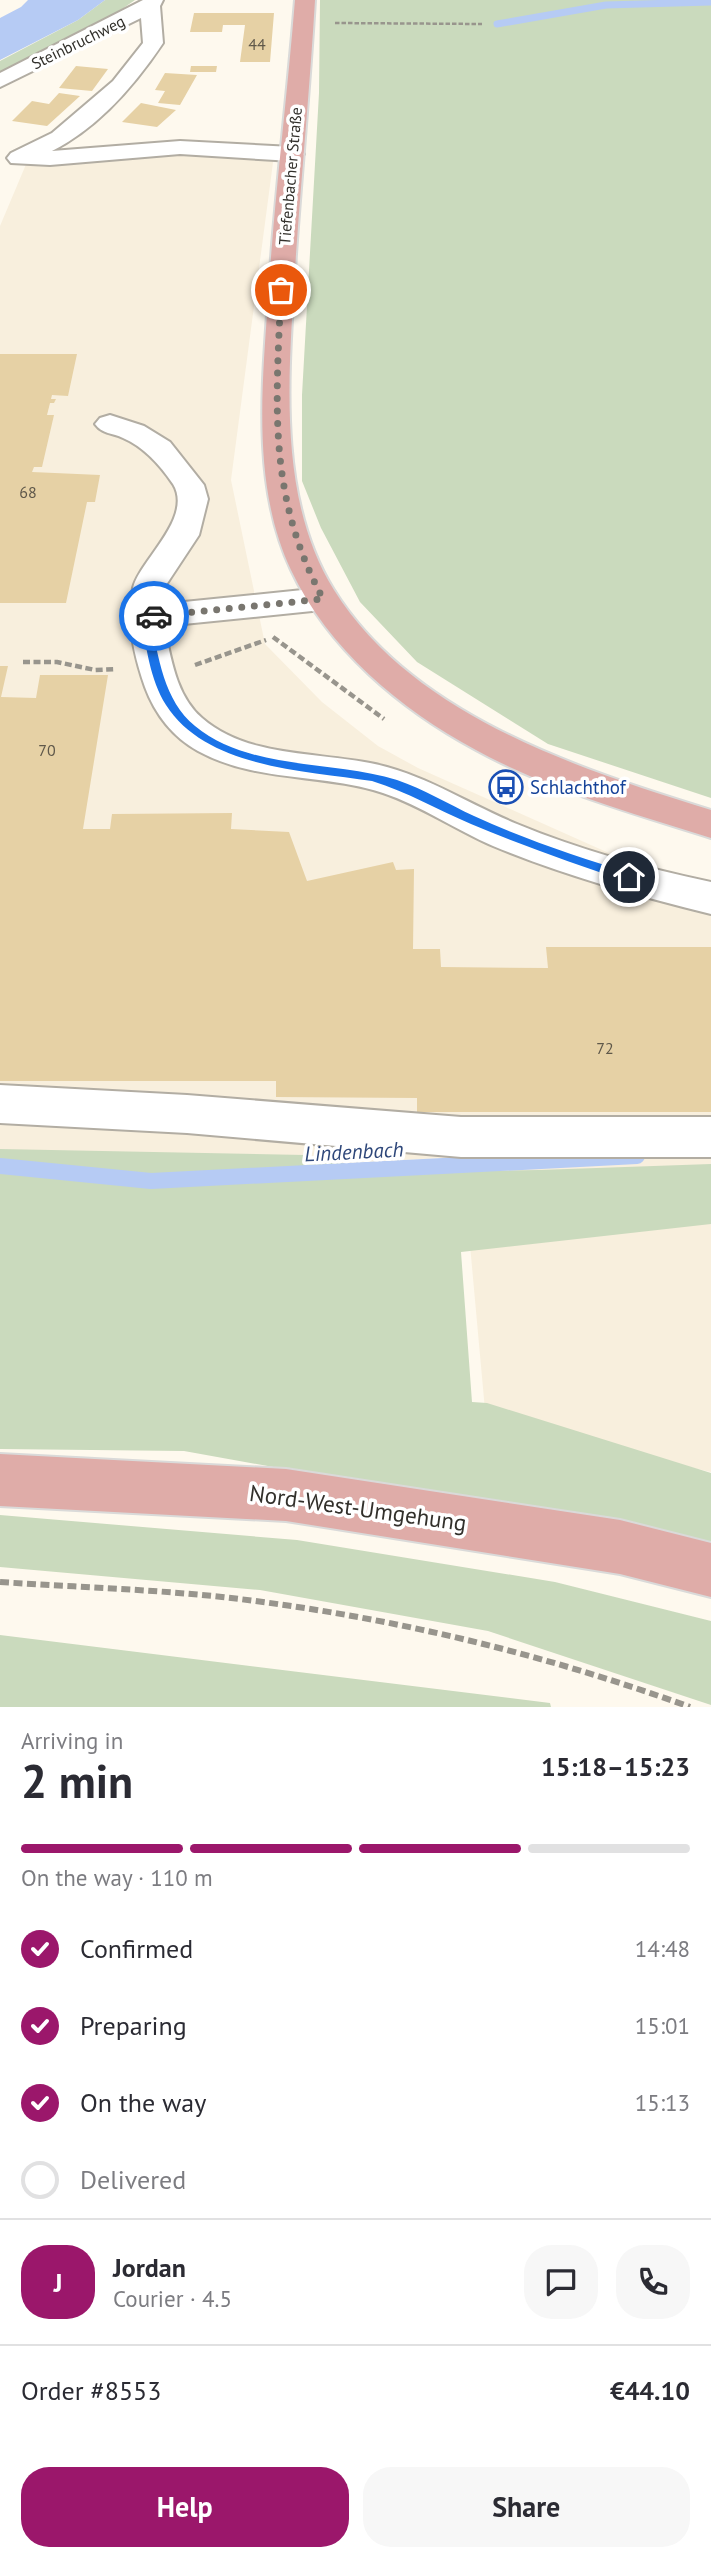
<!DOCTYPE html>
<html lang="en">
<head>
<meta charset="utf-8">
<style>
  :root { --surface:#fff; --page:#f7f7f7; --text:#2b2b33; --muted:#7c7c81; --line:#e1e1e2; --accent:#9b176b }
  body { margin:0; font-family:"PT Sans",sans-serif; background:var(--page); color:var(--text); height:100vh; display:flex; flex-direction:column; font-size:26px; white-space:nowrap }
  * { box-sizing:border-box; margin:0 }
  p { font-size:23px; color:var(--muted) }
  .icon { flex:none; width:38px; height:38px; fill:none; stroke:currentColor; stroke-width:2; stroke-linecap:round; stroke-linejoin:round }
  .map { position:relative; height:1707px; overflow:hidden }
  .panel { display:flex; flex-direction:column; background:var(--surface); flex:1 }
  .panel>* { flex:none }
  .pin { position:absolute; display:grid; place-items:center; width:60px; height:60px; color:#fff; margin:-30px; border:4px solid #fff; border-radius:50%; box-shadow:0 2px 7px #0007 }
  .courier { position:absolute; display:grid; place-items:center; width:70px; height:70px; margin:-35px; border:5px solid #1a73e8; border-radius:50%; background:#fff; color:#222; box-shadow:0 2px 9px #0007 }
  .head em { font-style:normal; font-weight:800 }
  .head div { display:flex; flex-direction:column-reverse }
  .head { display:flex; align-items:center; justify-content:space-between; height:119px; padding:0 21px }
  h1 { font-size:46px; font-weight:800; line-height:52px }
  .bar { display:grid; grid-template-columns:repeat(4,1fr); gap:10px 7px; align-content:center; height:84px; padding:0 21px }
  .bar i { height:9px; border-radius:5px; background:var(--line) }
  .bar .current { background:var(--accent) }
  .bar p { grid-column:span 4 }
  .line { display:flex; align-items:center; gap:18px; padding:0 21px; border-top:2px solid var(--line) }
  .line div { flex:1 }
  .round { display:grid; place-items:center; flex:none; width:74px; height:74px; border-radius:28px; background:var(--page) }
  ol { padding:0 21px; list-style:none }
  li { display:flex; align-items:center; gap:21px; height:77px }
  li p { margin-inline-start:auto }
  li .icon { padding:7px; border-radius:50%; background:var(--accent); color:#fff; stroke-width:4 }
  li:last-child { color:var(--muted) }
  li i { width:38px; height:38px; border:4px solid var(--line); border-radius:50% }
  .button { display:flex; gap:14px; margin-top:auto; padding:14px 21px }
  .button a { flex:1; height:80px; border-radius:28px; background:var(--accent); color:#fff; font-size:28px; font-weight:800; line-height:80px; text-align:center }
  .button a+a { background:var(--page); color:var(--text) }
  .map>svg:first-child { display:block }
  .built { fill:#f8efdd }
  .green { fill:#cadabd }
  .water { fill:#b6cbf4 }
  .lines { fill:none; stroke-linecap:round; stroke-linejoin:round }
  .stream-far1 { stroke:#b6cbf4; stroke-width:7 }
  .stream { stroke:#b6cbf4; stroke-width:16 }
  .building { fill:#e6d1a5 }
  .minor-casing { stroke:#b2ada3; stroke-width:4 }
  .major-casing { stroke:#dadad9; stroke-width:4 }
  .path-far2 { stroke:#98958d; stroke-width:2.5; stroke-dasharray:4.5 2; stroke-linecap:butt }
  .path-far1 { stroke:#98958d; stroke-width:4.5; stroke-dasharray:7 3.5; stroke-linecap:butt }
  .path { stroke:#98958d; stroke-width:6; stroke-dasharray:9 4.5; stroke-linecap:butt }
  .minor { fill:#fff; fill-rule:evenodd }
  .major { fill:#dfaca8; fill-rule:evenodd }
  .route { fill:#1a73e8 }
  .done { stroke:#79766f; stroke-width:7; stroke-dasharray:0 12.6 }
  .labels { text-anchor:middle; stroke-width:7; stroke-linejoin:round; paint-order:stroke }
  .far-street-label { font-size:16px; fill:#32302b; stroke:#fff }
  .number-label { font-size:16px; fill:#5f584a }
  .transit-label { font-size:19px; fill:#164399; stroke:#fff; text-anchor:start }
  .water-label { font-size:21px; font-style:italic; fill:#2e477a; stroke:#fff }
  .near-street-label { font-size:23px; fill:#32302b; stroke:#fff }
</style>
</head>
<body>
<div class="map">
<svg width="711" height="1707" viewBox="0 0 711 1707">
  <rect width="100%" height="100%" fill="#fef9ee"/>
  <polygon class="built" points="203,152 274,155 231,480 265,644 322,702 378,746 418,768 620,858 711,884 711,1472 486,1421 462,1157 150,1172 0,1160 0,226 27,162"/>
  <g class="green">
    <polygon points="105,0 135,0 92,30 0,74 0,61 78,20"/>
    <polygon points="320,0 711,0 711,798 548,744 417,662 360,602 321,528 302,481 302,395 319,93"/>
    <polygon points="0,1149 305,1155 386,1172 539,1170 711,1164 711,1224 461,1252 472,1402 487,1403 711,1473 711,1546 184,1451 0,1449"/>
    <polygon points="0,1515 297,1540 555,1582 711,1621 711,1705 488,1631 260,1590 0,1567"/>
    <polygon points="0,1635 550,1703 551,1707 0,1707"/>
  </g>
  <polygon class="water" points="28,0 105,0 78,20 0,60 0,18 21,7"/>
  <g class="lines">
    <polyline class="stream-far1" points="497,24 606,5 711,2"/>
    <polyline class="stream" points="0,1166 151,1181 637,1156"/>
  </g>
  <g class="building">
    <polygon points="194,13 274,13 270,62 240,62 245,25 223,25 222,32 190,32"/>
    <polygon points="76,66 108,69 92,91 59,88"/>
    <polygon points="191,66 217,66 216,72 190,72"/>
    <polygon points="165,73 197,75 180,105 158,103 165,91 155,90"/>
    <polygon points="59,93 80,96 47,126 12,121 32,101 49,104"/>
    <polygon points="141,103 176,110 157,127 122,122"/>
    <polygon points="0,354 77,354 68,396 52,395 51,399 56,399 54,403 50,403 47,415 54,415 42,467 34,467 32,472 100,475 95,502 87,502 66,603 0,603"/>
    <polygon points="0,666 8,666 1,697 36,698 40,675 108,675 83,829 110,829 112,814 232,813 231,829 289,832 307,881 393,862 396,870 414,869 413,949 440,949 441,967 548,968 546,947 711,947 711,1112 417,1112 417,1098 276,1097 276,1081 0,1081"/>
  </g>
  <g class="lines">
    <defs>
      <g id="minor">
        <path d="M143,0h20l-3,6 3,37c-28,42 -65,85 -111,108l128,-10 112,6 8,2 4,5 -4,5 -8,2 -112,-7 -130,11 -39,-2 -4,-5 4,-5 41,-20 61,-52 30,-38 -2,-25 -141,69v-14z"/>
        <path d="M110,415l34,11 26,16 34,43 4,14 -9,36 -33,50 -2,19 158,-16 12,3 4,8 -4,8 -12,3 -158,16c7,32 12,70 38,92 45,39 112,34 168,45 53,10 98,41 147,61 63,26 128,44 194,58v32c-74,-18 -148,-39 -218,-68 -37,-16 -71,-40 -110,-53 -60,-20 -127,-10 -185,-42 -25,-14 -43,-37 -53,-64 -11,-31 -19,-66 -12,-99 6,-27 61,-70 40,-104 -13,-19 -29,-37 -50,-46 -10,-5 -21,-4 -28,-14l5,-6z"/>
        <polygon points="0,1085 187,1095 461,1117 711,1117 711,1157 461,1157 187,1133 0,1123"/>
      </g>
      <g id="major">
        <path d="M295,0h20c-5,85 -13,169 -19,254 -6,108 -22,240 38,336 78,125 244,179 377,220v28c-79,-25 -162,-48 -235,-88 -76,-41 -148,-101 -185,-180 -39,-83 -29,-182 -23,-270 6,-100 19,-200 27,-300z"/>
        <polygon points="0,1454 286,1469 620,1520 711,1543 711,1597 620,1574 286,1521 0,1506"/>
      </g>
    </defs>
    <use href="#minor" class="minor-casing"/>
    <use href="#major" class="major-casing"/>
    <polyline class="path-far2" points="335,23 482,24"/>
    <g class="path-far1">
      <polyline points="273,637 384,719"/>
      <polyline points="23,662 57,662 95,670 116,669"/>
      <polyline points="195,665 266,640"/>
    </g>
    <path class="path" d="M0,1582c74,5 148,7 222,15 160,18 316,55 468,110"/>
    <use href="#minor" class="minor"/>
    <use href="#major" class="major"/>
  </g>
  <path class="route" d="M154,613l5,3 -8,4c7,36 13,81 44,106 55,45 138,34 202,54 27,9 51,24 77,36 52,24 105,41 159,58v6l-4,2c-54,-18 -106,-36 -158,-58 -33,-14 -63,-32 -99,-43 -66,-10 -166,-13 -206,-76 -16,-25 -20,-59 -25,-88z"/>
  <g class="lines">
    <path class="done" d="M154,616l169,-17c-56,-105 -47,-195 -42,-309"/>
  </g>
  <defs>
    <symbol id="bus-ring" viewBox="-11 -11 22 22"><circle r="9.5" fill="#fff" stroke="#1a4fb4" stroke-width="1.5"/><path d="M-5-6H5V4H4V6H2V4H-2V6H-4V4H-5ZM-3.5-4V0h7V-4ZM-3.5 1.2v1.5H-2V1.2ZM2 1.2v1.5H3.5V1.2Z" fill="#1a4fb4"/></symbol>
  </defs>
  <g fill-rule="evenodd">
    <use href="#bus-ring" x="487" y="768" width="38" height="38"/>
  </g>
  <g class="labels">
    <g class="far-street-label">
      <text transform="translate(78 42) rotate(-26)" y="6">Steinbruchweg</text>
      <text transform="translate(290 176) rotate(-85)" y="6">Tiefenbacher Straße</text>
    </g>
    <g class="number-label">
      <text x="257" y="50">44</text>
      <text x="28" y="498">68</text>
      <text x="47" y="756">70</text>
      <text x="605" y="1054">72</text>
    </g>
    <g class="transit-label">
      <text x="530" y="794">Schlachthof</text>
    </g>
    <g class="water-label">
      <text transform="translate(354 1152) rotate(-3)" y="7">Lindenbach</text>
    </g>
    <g class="near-street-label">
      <text transform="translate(358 1508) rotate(8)" y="8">Nord-West-Umgehung</text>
    </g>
  </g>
</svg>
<div class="pin" style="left:281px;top:290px;background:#ea580c"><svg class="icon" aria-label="bag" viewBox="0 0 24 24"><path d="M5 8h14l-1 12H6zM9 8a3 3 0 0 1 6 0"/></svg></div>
<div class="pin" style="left:629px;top:877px;background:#1f2937"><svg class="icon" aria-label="home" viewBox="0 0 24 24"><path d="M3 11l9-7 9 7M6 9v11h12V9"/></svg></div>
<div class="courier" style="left:154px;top:616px"><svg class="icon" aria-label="car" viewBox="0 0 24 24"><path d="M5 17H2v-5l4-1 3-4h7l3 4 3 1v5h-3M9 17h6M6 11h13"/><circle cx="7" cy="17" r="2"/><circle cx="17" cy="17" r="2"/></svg></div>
</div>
<section class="panel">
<div class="head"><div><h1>2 min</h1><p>Arriving in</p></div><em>15:18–15:23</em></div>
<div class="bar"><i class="current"></i><i class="current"></i><i class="current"></i><i></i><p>On the way · 110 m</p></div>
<ol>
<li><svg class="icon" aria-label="check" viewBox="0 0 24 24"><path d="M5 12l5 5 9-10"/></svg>Confirmed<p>14:48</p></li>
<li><svg class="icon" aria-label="check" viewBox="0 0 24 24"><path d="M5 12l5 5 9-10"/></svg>Preparing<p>15:01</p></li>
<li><svg class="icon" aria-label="check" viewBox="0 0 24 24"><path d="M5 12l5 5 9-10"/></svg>On the way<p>15:13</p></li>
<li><i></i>Delivered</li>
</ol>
<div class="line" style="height:126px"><b class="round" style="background:var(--accent);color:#fff">J</b><div><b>Jordan</b><p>Courier · 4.5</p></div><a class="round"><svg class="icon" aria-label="chat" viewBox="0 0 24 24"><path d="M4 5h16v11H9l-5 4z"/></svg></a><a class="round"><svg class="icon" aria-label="phone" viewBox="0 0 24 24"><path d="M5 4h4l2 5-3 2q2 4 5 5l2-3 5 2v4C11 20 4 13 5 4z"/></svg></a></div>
<div class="line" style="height:91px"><div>Order #8553</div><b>€44.10</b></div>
<div class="button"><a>Help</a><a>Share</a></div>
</section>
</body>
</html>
